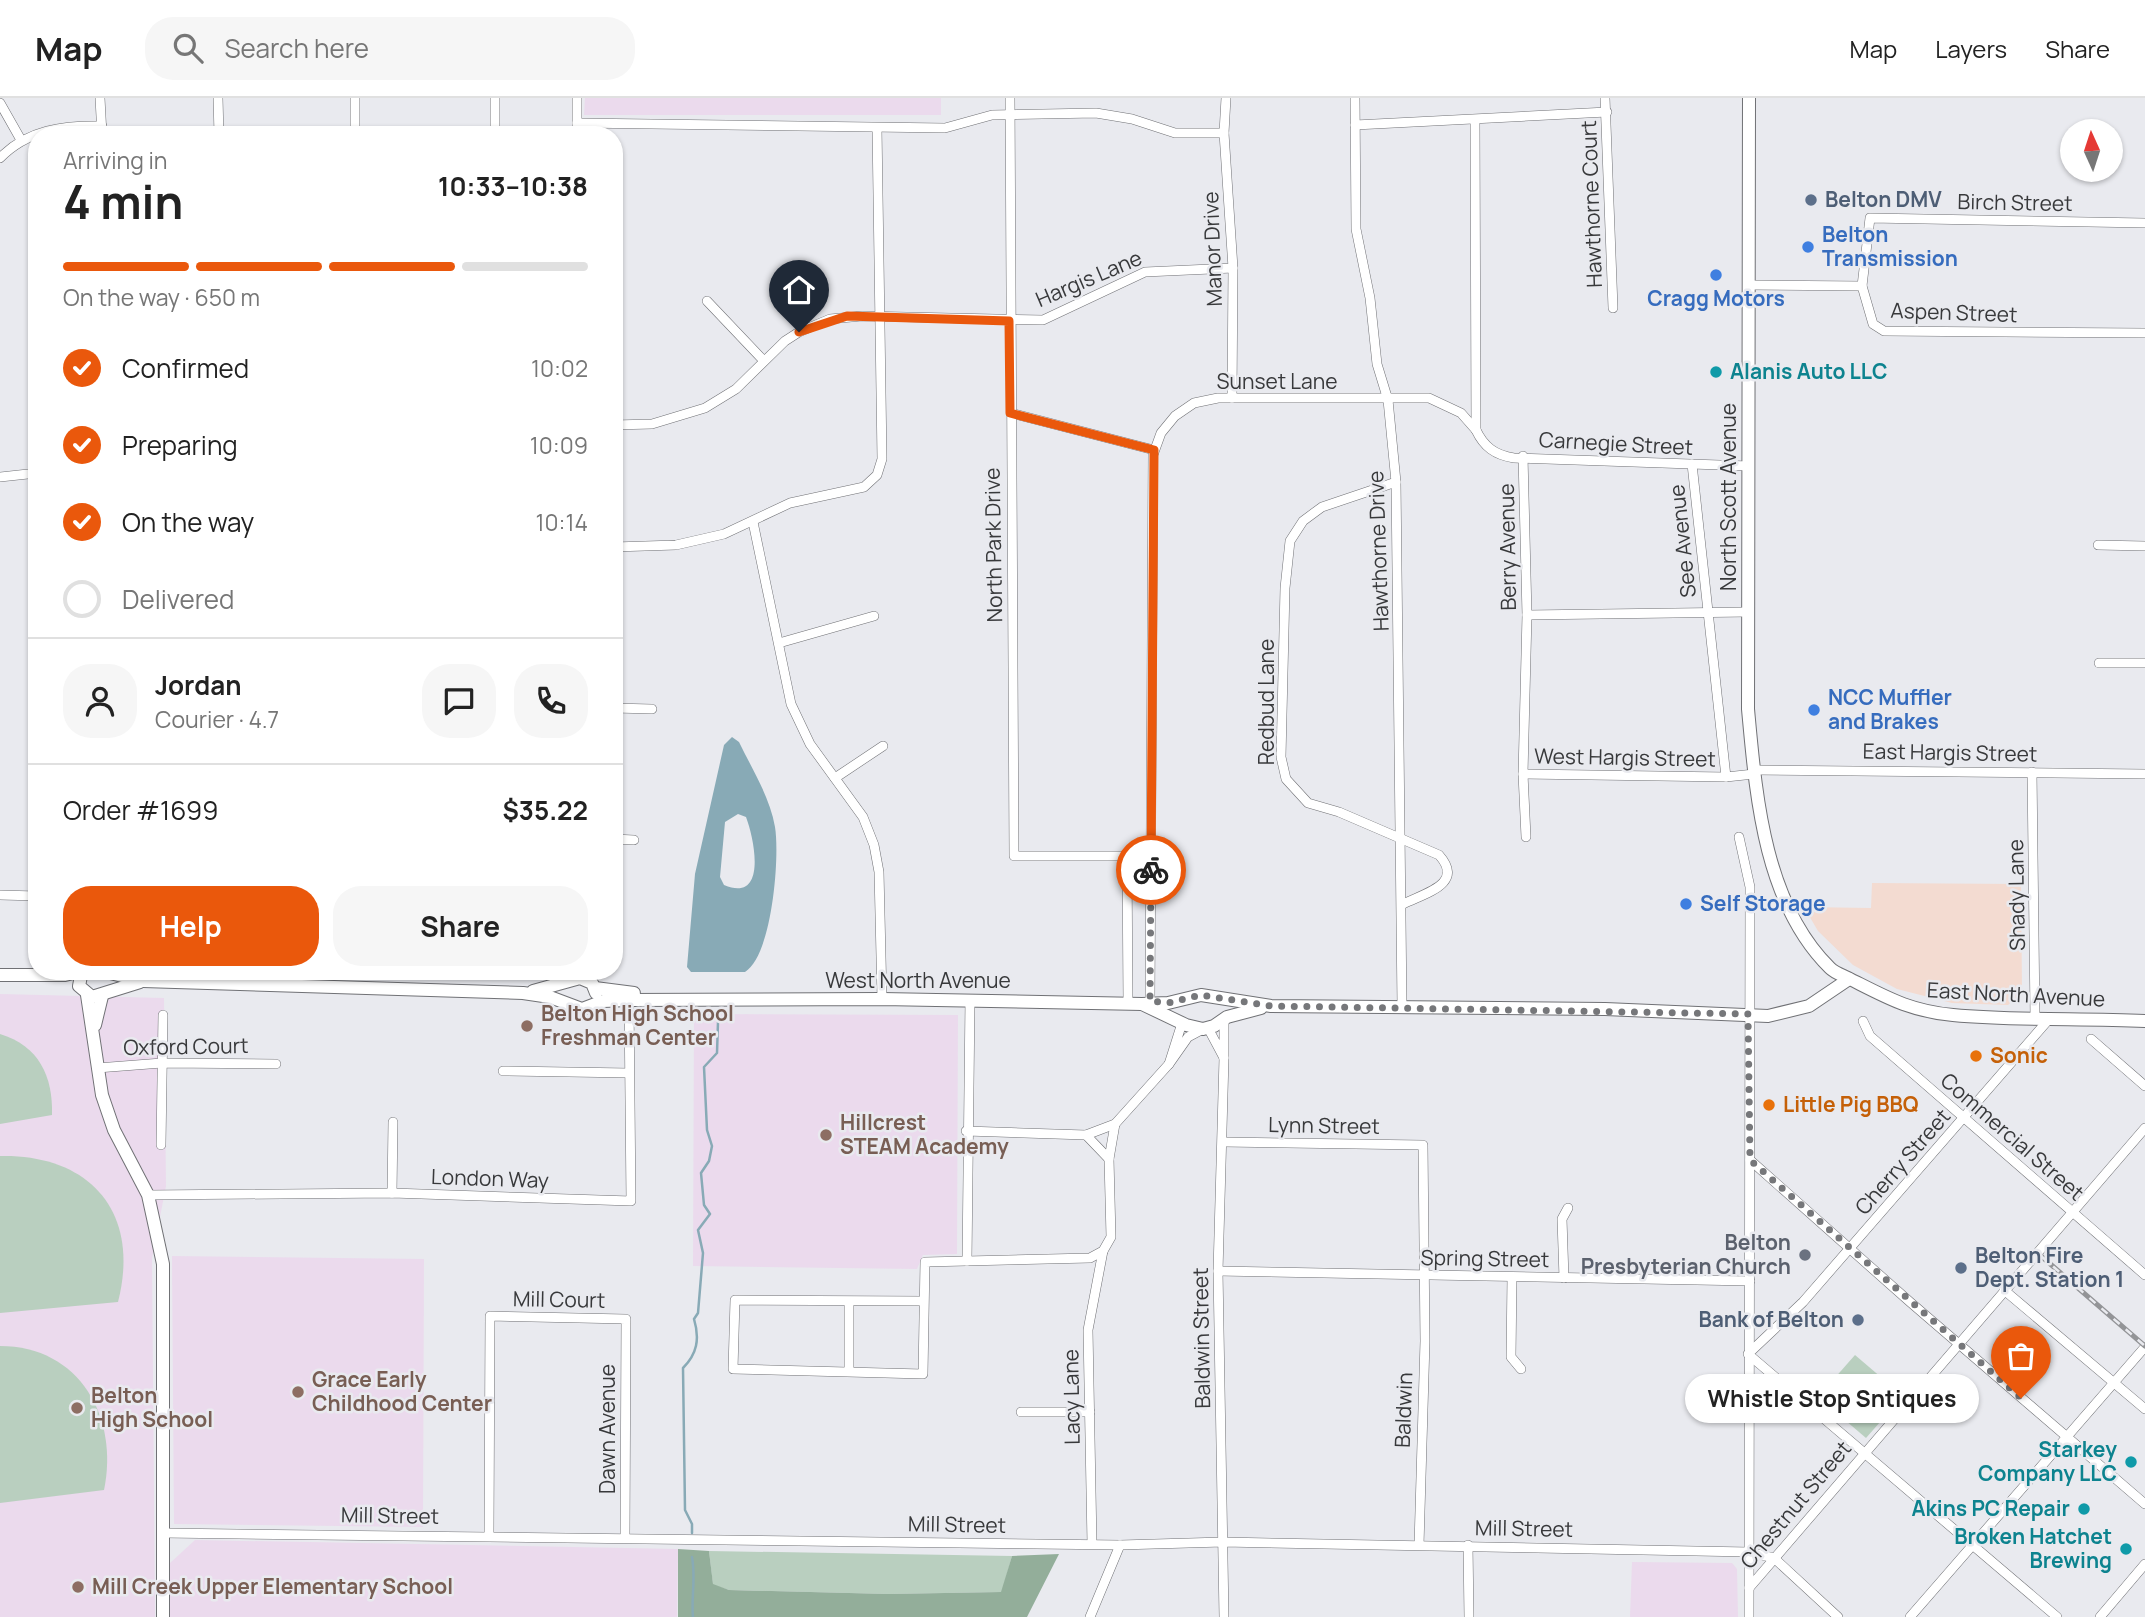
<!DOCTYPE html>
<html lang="en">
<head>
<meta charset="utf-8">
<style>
  :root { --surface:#fff; --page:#f6f6f6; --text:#222; --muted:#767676; --line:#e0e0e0; --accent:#ea580c }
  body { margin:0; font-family:Manrope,sans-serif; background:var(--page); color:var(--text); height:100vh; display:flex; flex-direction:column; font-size:26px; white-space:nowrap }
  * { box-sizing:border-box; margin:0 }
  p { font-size:23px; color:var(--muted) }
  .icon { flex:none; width:38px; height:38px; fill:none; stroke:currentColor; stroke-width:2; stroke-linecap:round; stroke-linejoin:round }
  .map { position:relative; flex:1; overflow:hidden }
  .drawer { position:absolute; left:28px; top:28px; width:595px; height:854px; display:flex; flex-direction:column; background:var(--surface); border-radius:28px; box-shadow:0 2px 5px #0004 }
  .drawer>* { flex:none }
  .needle { width:46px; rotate:357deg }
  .fabs { position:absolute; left:2060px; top:21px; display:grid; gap:14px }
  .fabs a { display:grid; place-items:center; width:63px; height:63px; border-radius:50%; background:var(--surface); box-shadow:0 2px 5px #0004; font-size:35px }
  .pin { position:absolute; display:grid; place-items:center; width:60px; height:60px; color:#fff; margin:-72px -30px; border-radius:50% 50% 50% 0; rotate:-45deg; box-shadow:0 0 7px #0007 }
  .pin .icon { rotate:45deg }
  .courier { position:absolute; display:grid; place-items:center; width:70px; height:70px; margin:-35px; border:5px solid #ea580c; border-radius:50%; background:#fff; color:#222; box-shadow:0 2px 9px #0007 }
  .bubble { position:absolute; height:49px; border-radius:24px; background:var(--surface); box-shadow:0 2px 5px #0004; font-size:23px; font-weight:700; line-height:49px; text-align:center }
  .overview em { font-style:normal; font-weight:700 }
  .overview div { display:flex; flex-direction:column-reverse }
  .overview { display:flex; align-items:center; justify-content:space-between; height:119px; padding:0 35px }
  h1 { font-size:46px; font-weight:700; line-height:52px }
  .bar { display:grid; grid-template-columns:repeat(4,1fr); gap:10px 7px; align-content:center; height:84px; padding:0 35px }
  .bar i { height:9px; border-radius:5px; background:var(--line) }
  .bar .on { background:var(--accent) }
  .bar p { grid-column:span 4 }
  .line { display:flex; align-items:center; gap:18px; padding:0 35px; border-top:2px solid var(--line) }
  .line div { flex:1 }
  .round { display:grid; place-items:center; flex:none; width:74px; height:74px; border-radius:28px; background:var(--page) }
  ol { padding:0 35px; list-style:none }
  li { display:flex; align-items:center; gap:21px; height:77px }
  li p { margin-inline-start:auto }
  li .icon { padding:7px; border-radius:50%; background:var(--accent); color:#fff; stroke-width:4 }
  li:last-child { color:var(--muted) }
  li i { width:38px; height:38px; border:4px solid var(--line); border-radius:50% }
  .action { display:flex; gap:14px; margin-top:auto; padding:14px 35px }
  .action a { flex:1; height:80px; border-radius:28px; background:var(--accent); color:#fff; font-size:28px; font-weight:700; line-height:80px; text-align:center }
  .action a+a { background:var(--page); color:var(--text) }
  header { display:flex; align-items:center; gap:42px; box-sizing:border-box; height:98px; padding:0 35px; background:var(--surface); border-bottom:2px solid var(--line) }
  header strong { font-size:33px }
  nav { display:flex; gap:38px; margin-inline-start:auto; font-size:24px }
  .search { width:490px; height:63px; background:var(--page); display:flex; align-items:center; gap:18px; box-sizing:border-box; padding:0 24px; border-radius:28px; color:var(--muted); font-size:26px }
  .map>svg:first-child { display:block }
  .commercial { fill:#f3dbd1 }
  .education { fill:#ebdaed }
  .green { fill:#b9cfbf }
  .forest { fill:#93ae9a }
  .water { fill:#88aab6; fill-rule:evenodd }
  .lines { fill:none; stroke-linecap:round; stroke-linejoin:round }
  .stream { stroke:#88aab6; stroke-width:2.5 }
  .minor-casing { stroke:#707175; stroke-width:10 }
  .tertiary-casing { stroke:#707175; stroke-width:14 }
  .secondary-casing { stroke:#707175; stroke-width:14 }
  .minor { stroke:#fff; stroke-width:9 }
  .tertiary { stroke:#fff; stroke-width:12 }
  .secondary { stroke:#fff; stroke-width:12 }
  .rail-casing { stroke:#939497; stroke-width:5 }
  .rail { stroke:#e9eaef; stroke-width:2.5; stroke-dasharray:8; stroke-linecap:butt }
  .done { stroke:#76777a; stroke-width:7; stroke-dasharray:0 12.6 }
  .route { stroke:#ea580c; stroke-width:9 }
  .service-dot { fill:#5c6f8a; stroke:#e9eaef; stroke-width:2.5 }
  .shop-dot { fill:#3f7fe0; stroke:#e9eaef; stroke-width:2.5 }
  .culture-dot { fill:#0f9aa8; stroke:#e9eaef; stroke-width:2.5 }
  .education-dot { fill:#8d6e63; stroke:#e9eaef; stroke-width:2.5 }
  .food-dot { fill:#e8710a; stroke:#e9eaef; stroke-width:2.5 }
  .worship-dot { fill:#6b7280; stroke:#e9eaef; stroke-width:2.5 }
  .labels { text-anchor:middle; stroke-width:5; stroke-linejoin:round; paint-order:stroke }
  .service-label { font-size:21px; font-weight:bold; fill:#4e5e75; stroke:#e9eaef; text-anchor:start }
  .street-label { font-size:21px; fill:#38393b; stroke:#e9eaef }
  .shop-label { font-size:21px; font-weight:bold; fill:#366cbe; stroke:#e9eaef; text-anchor:start }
  .culture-label { font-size:21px; font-weight:bold; fill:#0d838f; stroke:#e9eaef; text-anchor:end }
  .education-label { font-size:21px; font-weight:bold; fill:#785e54; stroke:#e9eaef; text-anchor:start }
  .food-label { font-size:21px; font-weight:bold; fill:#c56008; stroke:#e9eaef; text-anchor:start }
  .worship-label { font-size:21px; font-weight:bold; fill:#5b616d; stroke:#e9eaef; text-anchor:end }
</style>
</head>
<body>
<header>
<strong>Map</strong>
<div class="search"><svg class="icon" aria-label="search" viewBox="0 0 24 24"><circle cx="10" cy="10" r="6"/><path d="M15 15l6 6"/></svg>Search here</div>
<nav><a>Map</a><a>Layers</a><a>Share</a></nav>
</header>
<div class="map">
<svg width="2145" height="1519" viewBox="0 0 2145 1519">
  <rect width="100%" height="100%" fill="#e9eaef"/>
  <polygon class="commercial" points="1872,785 2021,786 2022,894 2008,907 1952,905 1897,891 1853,867 1818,833 1804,809 1871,810"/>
  <g class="education">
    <polygon points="585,0 941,0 941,17 584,17"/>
    <polygon points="0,896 164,900 166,1088 152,1160 155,1519 0,1519"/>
    <polygon points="694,916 958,917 957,1156 923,1157 917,1171 693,1168"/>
    <polygon points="172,1158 424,1161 423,1429 174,1426"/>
    <polygon points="195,1442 678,1451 677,1519 169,1519 170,1465"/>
    <polygon points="1632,1464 1732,1465 1737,1471 1738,1519 1630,1519"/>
  </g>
  <g class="green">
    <path d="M0,936c39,12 53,42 52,81l-52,9z"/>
    <path d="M0,1058c90,-2 141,56 118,146l-118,11z"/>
    <path d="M0,1248c80,0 119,72 104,144l-104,13z"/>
    <polygon points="1855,1257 1903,1298 1866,1340 1818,1299"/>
    <polygon points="709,1453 1012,1458 1002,1494 888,1496 729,1492 713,1487"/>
  </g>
  <polygon class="forest" points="678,1451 709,1453 713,1486 729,1492 888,1496 1001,1494 1012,1458 1059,1456 1027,1519 678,1519"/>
  <path class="water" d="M732,639l7,5c13,27 31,55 36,85 5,30 -3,129 -30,145h-54l-4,-5 8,-93 29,-129zM738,716l8,3c9,24 21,86 -22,68l-4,-8 5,-55z"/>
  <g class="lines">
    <g class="stream">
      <path d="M692,1435v-9l-7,-14 -2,-142c14,-14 17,-29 11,-49l4,-6 5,-60 -5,-23 12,-16 -6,-9 -3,-32 8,-12 3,-15 -5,-16 -3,-63 13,-14 1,-31"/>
      <path d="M692,1459c4,22 -1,40 1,60"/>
    </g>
    <defs>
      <g id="minor">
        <polyline points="100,0 102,37"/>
        <polyline points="218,0 219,37"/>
        <polyline points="355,0 355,37"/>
        <polyline points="577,0 577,37"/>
        <polyline points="1010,0 1014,758 1151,758"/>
        <polyline points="1226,0 1224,35 1233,170 1232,300"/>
        <polyline points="1355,0 1356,131 1370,200 1377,266 1388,302 1396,384 1402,908"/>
        <polyline points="1605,0 1613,210"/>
        <polyline points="0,5 21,42"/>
        <path d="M1475,22l1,310c8,17 19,25 38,28l235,8"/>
        <polyline points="577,25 945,30 992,17 1096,15 1132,21 1175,35 1224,35"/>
        <polyline points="1355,27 1607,14"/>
        <polyline points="495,37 495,0"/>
        <path d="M0,60c27,-28 64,-33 102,-32"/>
        <polyline points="1749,187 1862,188 1873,226 1884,233 2145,235"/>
        <polyline points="1862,188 1870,120 2145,125"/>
        <polyline points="707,203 764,263"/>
        <polyline points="1011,315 1154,352"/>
        <polyline points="614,327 652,326 705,310 736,291 785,243 799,234 830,221 862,218 1043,222 1145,174 1233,170"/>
        <polyline points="1523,358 1527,517 1523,676 1526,739"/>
        <polyline points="1692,366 1726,679"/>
        <polyline points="0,379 37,375"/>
        <path d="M1396,384l-74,25 -19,14 -13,20 -5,47 -4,169 5,22 22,24 31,9 100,43c26,29 -14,38 -36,49"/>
        <polyline points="753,424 791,606 810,646 863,719 874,747 879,774 882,901"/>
        <polyline points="2098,447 2145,448"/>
        <polyline points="614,449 676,447 724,436 790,405 864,389 877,377 882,361 877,30"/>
        <polyline points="1527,517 1748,514"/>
        <polyline points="779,545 874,518"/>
        <polyline points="2099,565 2145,565"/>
        <polyline points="614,610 652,611"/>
        <polyline points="1754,672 2145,676"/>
        <polyline points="2032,674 2035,919"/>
        <polyline points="1523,676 1726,679 1754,676"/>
        <polyline points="835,680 883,648"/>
        <polyline points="1739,739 1750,789 1749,1519"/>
        <polyline points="614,741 634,742"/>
        <polyline points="1127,758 1128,905"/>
        <polyline points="0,797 37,798"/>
        <polyline points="1150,903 1153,357 1161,335 1175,318 1194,305 1218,300 1429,300 1461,315 1476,332"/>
        <polyline points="2050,920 1803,1204 1748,1256 2057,1519"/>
        <polyline points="1863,923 1870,938 2145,1177"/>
        <polyline points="1182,925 1169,966 1188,939 1203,931"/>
        <polyline points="1208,930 1224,960 1224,923"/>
        <polyline points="2091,941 2145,988"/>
        <polyline points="97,970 162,965 276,966"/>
        <polyline points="503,973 629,975"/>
        <polyline points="966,1033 1086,1037 1115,1026 1169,966"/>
        <polyline points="1086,1037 1109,1061"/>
        <polyline points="1224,1044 1423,1047 1425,1243 1419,1447"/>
        <polyline points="161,1047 163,917"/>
        <polyline points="1750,1062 1910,1204 2145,1406"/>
        <polyline points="392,1095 393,1024"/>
        <polyline points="148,1097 392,1095 631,1103 629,902"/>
        <polyline points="967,1163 970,902"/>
        <polyline points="1218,1173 1750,1183"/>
        <polyline points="1512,1179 1511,1259 1521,1271"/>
        <polyline points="1564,1180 1562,1121 1568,1110"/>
        <polyline points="2004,1192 2145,1311"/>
        <polyline points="923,1203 735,1202 733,1271 923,1276 925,1164 1090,1160 1103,1153 1111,1139 1109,1061 1115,1026"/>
        <polyline points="849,1205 849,1272"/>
        <polyline points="1021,1314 1090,1314"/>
        <polyline points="164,1435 1120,1447 1223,1444 1749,1454 1774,1460 1838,1519"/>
        <polyline points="489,1437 490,1218 626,1221 625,1440"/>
        <polyline points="1092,1446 1088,1232 1103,1153"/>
        <polyline points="1468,1447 1469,1519"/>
        <polyline points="1749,1490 2145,1030"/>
        <polyline points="1090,1519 1120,1447"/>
        <polyline points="1224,1519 1218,1173 1224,960"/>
        <polyline points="1910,1519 2145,1249"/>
        <polyline points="2100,1519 2145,1466"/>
      </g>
      <g id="tertiary">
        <polyline points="87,897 102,997 114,1032 148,1097 163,1166 163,1519"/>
        <polyline points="95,927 102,898"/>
      </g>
      <g id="secondary">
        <path d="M1749,0l-1,611c8,87 16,194 82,259 5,5 12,7 18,10 38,19 61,33 105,37 63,6 128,3 192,6"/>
        <polyline points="82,873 79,888 92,899 140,884"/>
        <polyline points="110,875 143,883 523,895 550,899 582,911 603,903 629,902 882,901 1142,906 1168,905 1201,897 1271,908 1605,911 1768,918 1809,908 1849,881"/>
        <polyline points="0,877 65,877 81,873"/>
        <polyline points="595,890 634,895"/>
        <polyline points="533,893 580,880 592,885 596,895"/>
        <polyline points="1142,906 1186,927 1203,931 1214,928 1227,919 1261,910"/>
      </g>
    </defs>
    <use href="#minor" class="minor-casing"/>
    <use href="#tertiary" class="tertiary-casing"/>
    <use href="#secondary" class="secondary-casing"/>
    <use href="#minor" class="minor"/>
    <use href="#tertiary" class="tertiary"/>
    <use href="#secondary" class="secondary"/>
    <defs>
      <polyline id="rail" points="2041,1158 2145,1248"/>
    </defs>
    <use href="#rail" class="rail-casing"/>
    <use href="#rail" class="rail"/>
  </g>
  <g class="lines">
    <polyline class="done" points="1151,772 1150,903 1168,905 1201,897 1271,908 1748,916 1750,1062 2021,1300"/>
    <polyline class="route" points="799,234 847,218 1009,223 1010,315 1154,352 1151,772"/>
  </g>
  <g class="service-dot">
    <circle cx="1811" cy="102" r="7"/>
    <circle cx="1961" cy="1170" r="7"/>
    <circle cx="1858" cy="1222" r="7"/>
  </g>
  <g class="shop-dot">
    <circle cx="1808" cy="149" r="7"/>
    <circle cx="1716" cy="177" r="7"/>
    <circle cx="1814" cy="612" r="7"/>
    <circle cx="1686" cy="806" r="7"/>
  </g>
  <g class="culture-dot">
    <circle cx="1716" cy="274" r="7"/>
    <circle cx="2131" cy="1364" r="7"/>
    <circle cx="2084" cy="1411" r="7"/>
    <circle cx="2126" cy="1451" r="7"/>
  </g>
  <g class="education-dot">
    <circle cx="527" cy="928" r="7"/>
    <circle cx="826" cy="1037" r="7"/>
    <circle cx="298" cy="1294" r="7"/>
    <circle cx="77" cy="1310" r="7"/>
    <circle cx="78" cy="1489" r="7"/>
  </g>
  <g class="food-dot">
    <circle cx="1976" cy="958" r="7"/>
    <circle cx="1769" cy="1007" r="7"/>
  </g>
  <circle class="worship-dot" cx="1805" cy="1157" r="7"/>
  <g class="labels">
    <g class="service-label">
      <text x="1825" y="109">Belton DMV</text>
      <text x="1975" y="1165">Belton Fire<tspan x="1975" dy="24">Dept. Station 1</tspan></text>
      <text x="1844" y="1229" text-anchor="end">Bank of Belton</text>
    </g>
    <g class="street-label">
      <text transform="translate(2015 105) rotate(1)" y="7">Birch Street</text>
      <text transform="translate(1592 106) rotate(-92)" y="7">Hawthorne Court</text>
      <text transform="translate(1213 151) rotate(-92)" y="7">Manor Drive</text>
      <text transform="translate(1089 181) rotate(-23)" y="7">Hargis Lane</text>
      <text transform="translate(1954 215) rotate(2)" y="7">Aspen Street</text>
      <text x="1277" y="291">Sunset Lane</text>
      <text transform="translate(1616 346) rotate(3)" y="7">Carnegie Street</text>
      <text transform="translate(1729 399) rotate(-90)" y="7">North Scott Avenue</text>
      <text transform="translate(1683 443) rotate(-96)" y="7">See Avenue</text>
      <text transform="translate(994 447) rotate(-91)" y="7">North Park Drive</text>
      <text transform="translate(1508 449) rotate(-91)" y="7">Berry Avenue</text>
      <text transform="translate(1379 453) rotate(-92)" y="7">Hawthorne Drive</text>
      <text transform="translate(1267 604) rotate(-90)" y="7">Redbud Lane</text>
      <text transform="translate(1950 655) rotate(1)" y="7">East Hargis Street</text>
      <text transform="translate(1625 660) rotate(1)" y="7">West Hargis Street</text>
      <text transform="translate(2017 797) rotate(-91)" y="7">Shady Lane</text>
      <text x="918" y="890">West North Avenue</text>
      <text transform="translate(2016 897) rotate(3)" y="7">East North Avenue</text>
      <text transform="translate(186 949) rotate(-1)" y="7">Oxford Court</text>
      <text transform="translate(1324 1028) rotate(1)" y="7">Lynn Street</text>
      <text transform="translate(2012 1039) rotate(41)" y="7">Commercial Street</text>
      <text transform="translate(1903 1064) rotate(-49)" y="7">Cherry Street</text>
      <text transform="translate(490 1081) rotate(2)" y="7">London Way</text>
      <text transform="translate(1485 1161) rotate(1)" y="7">Spring Street</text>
      <text transform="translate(559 1202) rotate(1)" y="7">Mill Court</text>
      <text transform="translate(1202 1240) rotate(-91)" y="7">Baldwin Street</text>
      <text transform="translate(1072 1299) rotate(-91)" y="7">Lacy Lane</text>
      <text transform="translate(1404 1312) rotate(-88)" y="7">Baldwin</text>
      <text transform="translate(608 1331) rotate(-90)" y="7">Dawn Avenue</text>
      <text transform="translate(1796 1407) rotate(-50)" y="7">Chestnut Street</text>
      <text transform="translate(390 1418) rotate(1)" y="7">Mill Street</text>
      <text transform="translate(957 1427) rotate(1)" y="7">Mill Street</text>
      <text transform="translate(1524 1431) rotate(1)" y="7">Mill Street</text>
    </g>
    <g class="shop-label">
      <text x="1822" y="144">Belton<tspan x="1822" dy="24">Transmission</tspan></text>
      <text x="1716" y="208" text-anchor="middle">Cragg Motors</text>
      <text x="1828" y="607">NCC Muffler<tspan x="1828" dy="24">and Brakes</tspan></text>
      <text x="1700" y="813">Self Storage</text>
    </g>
    <g class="culture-label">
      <text x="1730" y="281" text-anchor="start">Alanis Auto LLC</text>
      <text x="2117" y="1359">Starkey<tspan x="2117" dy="24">Company LLC</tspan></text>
      <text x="2070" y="1418">Akins PC Repair</text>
      <text x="2112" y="1446">Broken Hatchet<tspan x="2112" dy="24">Brewing</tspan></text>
    </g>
    <g class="education-label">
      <text x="541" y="923">Belton High School<tspan x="541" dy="24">Freshman Center</tspan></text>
      <text x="840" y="1032">Hillcrest<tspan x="840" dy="24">STEAM Academy</tspan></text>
      <text x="312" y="1289">Grace Early<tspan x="312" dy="24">Childhood Center</tspan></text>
      <text x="91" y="1305">Belton<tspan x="91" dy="24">High School</tspan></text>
      <text x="92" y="1496">Mill Creek Upper Elementary School</text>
    </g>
    <g class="food-label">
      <text x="1990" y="965">Sonic</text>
      <text x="1783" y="1014">Little Pig BBQ</text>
    </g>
    <g class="worship-label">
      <text x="1791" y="1152">Belton<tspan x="1791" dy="24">Presbyterian Church</tspan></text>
    </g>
  </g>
</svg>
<div class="fabs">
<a><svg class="needle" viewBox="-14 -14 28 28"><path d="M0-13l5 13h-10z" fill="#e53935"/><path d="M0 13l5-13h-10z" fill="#767676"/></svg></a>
</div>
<div class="pin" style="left:2021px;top:1300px;background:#ea580c"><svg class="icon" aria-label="bag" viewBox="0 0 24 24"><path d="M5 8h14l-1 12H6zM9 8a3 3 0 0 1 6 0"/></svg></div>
<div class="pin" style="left:799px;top:234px;background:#1f2937"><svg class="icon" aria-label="home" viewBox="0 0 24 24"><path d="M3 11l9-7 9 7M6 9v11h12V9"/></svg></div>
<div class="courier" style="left:1151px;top:772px"><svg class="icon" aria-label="bike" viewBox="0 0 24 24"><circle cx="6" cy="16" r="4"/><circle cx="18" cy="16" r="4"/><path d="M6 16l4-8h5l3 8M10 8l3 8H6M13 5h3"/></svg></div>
<div class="bubble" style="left:1685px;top:1276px;width:294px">Whistle Stop Sntiques</div>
<section class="drawer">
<div class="overview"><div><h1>4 min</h1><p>Arriving in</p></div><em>10:33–10:38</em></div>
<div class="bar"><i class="on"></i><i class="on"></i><i class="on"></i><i></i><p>On the way · 650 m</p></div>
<ol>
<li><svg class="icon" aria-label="check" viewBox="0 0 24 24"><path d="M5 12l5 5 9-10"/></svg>Confirmed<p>10:02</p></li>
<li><svg class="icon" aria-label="check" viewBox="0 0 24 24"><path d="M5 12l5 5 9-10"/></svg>Preparing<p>10:09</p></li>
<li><svg class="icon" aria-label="check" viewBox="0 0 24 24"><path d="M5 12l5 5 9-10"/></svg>On the way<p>10:14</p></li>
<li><i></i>Delivered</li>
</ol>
<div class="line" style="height:126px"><a class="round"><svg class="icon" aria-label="person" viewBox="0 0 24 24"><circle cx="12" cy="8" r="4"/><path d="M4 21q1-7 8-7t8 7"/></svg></a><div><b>Jordan</b><p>Courier · 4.7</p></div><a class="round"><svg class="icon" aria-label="chat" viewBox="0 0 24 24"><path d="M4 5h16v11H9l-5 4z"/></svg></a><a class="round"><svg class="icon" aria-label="phone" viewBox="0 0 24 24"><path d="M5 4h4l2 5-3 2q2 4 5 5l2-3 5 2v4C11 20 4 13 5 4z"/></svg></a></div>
<div class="line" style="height:91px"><div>Order #1699</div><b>$35.22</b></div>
<div class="action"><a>Help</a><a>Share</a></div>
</section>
</div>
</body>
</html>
